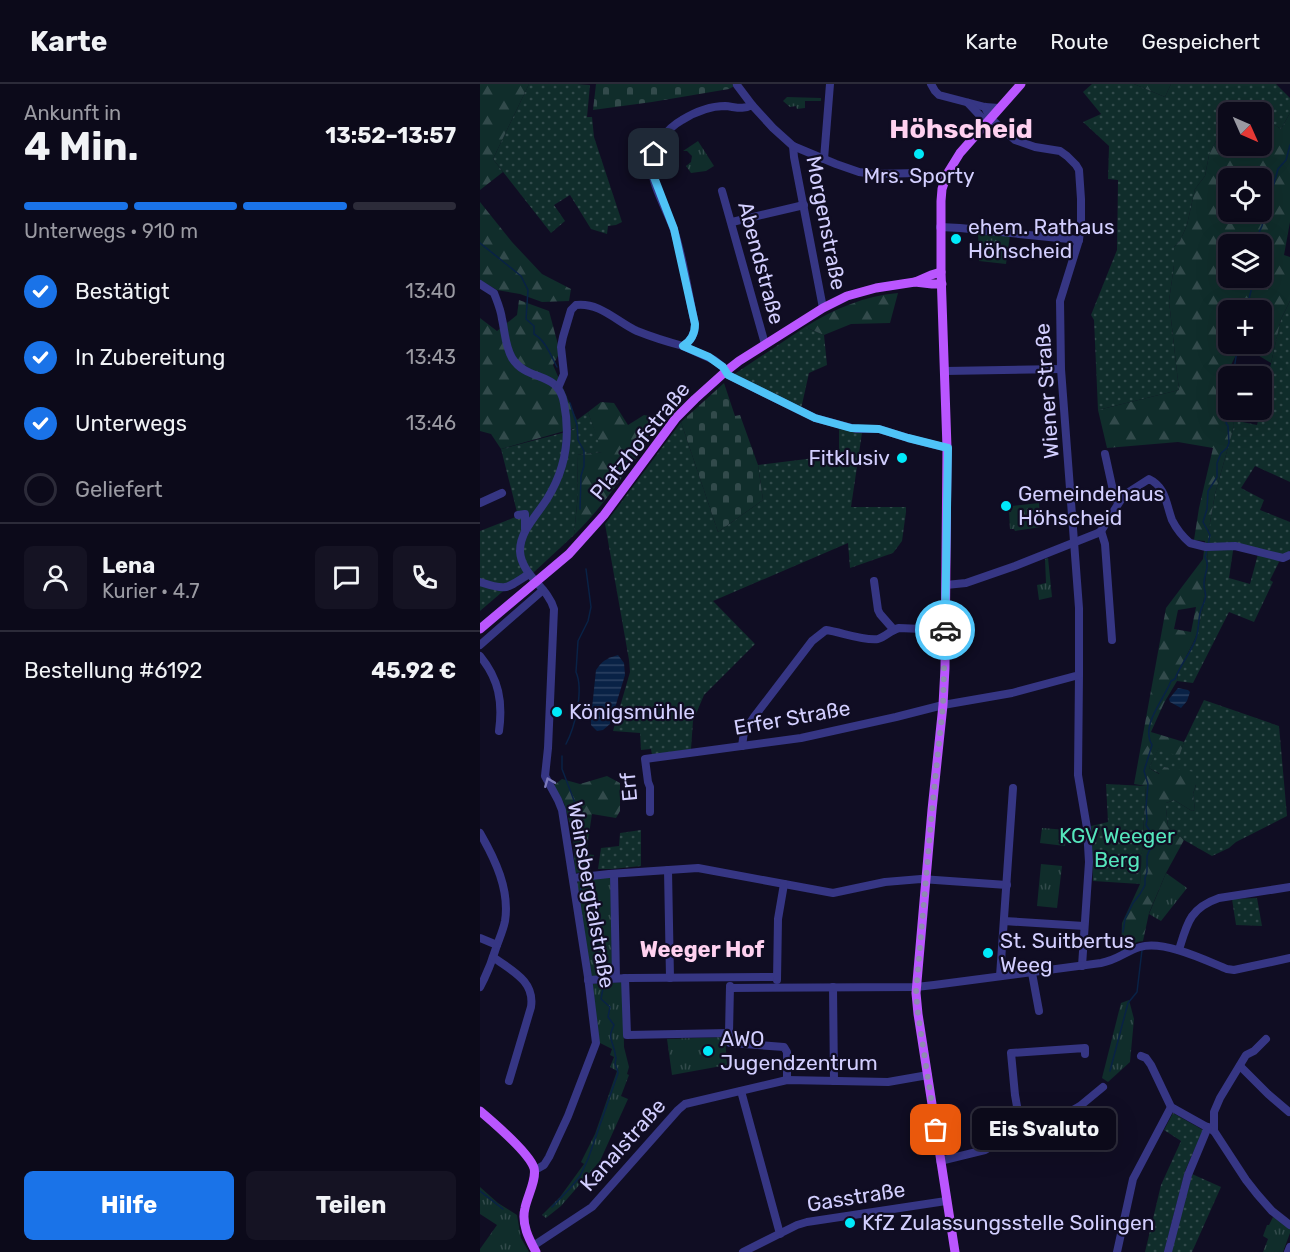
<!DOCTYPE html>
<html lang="de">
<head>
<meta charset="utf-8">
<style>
  :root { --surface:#0c0a1a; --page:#151323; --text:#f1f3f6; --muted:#9a9aa2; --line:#2c2b39; --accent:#1a73e8 }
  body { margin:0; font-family:Rubik,sans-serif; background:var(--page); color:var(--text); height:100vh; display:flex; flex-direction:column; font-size:22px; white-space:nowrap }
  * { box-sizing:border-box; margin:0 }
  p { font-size:20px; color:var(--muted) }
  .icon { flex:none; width:33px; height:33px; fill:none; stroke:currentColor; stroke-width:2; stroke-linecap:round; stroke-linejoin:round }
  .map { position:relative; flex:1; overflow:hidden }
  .details { display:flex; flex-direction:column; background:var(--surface); width:480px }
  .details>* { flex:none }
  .needle { width:39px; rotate:135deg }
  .controls { position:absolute; left:738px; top:18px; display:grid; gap:12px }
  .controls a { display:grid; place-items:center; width:54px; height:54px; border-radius:9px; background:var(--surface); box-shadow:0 6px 24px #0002,0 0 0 2px var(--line); font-size:30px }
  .pin { position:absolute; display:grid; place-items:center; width:51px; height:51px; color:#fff; margin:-26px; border-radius:12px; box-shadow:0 3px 9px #0006 }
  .courier { position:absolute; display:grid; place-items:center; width:60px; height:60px; margin:-30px; border:4px solid #4fc3f7; border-radius:50%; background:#fff; color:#222; box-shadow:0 2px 8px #0007 }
  .bubble { position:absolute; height:42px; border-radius:9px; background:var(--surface); box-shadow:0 6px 24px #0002,0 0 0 2px var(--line); font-size:20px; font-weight:700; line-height:42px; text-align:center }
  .summary em { font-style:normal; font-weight:700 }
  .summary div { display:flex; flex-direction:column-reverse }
  .summary { display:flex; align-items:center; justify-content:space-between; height:102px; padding:0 24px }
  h1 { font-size:39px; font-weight:700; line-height:45px }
  .bar { display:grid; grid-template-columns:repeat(4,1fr); gap:9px 6px; align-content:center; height:72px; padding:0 24px }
  .bar i { height:8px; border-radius:4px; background:var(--line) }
  .bar .selected { background:var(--accent) }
  .bar p { grid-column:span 4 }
  .line { display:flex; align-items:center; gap:15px; padding:0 24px; border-top:2px solid var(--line) }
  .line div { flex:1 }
  .round { display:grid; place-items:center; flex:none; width:63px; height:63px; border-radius:9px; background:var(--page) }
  ol { padding:0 24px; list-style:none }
  li { display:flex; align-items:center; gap:18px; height:66px }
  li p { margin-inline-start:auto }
  li .icon { padding:6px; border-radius:50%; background:var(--accent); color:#fff; stroke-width:4 }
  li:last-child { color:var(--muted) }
  li i { width:33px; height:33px; border:3px solid var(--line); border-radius:50% }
  .primary-button { display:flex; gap:12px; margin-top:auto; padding:12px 24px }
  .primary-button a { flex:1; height:69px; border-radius:9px; background:var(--accent); color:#fff; font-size:24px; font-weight:700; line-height:69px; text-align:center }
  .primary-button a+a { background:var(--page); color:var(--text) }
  header { display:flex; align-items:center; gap:36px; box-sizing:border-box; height:84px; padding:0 30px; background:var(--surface); border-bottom:2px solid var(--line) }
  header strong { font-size:28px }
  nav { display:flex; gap:33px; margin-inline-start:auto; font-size:21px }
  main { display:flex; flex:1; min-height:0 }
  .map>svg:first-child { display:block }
  .grass { fill:url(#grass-dots) }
  .forest { fill:url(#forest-firs); fill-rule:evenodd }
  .cemetery { fill:url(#cemetery-stones) }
  .park { fill:url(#park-tufts) }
  .water { fill:url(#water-rules) }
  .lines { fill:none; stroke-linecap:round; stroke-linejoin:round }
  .stream { stroke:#092246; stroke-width:1.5 }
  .minor { stroke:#363684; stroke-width:8 }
  .major { stroke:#ba56ff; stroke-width:9 }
  .oneway { stroke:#7d7bbb }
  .done { stroke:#8f8bb2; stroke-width:6; stroke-dasharray:0 10.8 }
  .route { stroke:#4fc3f7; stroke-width:8 }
  .poi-dot { fill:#00eafa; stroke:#100d23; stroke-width:2 }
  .labels { text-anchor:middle; stroke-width:4.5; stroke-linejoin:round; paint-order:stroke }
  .poi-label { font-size:21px; fill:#d3cfff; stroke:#100d23; text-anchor:start }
  .street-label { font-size:21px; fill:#d3cfff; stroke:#100d23 }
  .park-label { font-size:21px; fill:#55e5bc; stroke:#100d23 }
  .neighbourhood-label { font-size:22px; font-weight:bold; fill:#ffd1f0; stroke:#100d23 }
  .district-label { font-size:27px; font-weight:bold; fill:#ffd1f0; stroke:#100d23 }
</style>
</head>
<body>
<header>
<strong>Karte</strong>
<nav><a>Karte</a><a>Route</a><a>Gespeichert</a></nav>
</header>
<main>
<section class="details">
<div class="summary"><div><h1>4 Min.</h1><p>Ankunft in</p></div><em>13:52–13:57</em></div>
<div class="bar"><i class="selected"></i><i class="selected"></i><i class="selected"></i><i></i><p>Unterwegs · 910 m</p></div>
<ol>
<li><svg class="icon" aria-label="check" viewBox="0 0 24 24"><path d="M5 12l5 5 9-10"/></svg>Bestätigt<p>13:40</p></li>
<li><svg class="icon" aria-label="check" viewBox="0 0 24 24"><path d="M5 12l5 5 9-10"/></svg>In Zubereitung<p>13:43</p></li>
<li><svg class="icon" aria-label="check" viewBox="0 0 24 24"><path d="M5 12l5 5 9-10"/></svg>Unterwegs<p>13:46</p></li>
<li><i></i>Geliefert</li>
</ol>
<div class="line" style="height:108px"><a class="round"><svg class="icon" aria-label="person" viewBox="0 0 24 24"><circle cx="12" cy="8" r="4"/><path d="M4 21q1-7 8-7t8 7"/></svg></a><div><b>Lena</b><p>Kurier · 4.7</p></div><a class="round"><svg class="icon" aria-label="chat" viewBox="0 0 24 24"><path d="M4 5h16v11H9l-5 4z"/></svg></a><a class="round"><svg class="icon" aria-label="phone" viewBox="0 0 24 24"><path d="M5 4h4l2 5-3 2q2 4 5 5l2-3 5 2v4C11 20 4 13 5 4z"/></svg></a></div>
<div class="line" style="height:78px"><div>Bestellung #6192</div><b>45.92 €</b></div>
<div class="primary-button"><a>Hilfe</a><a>Teilen</a></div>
</section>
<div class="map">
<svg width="810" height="1168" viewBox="0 0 810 1168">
  <defs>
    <pattern id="grass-dots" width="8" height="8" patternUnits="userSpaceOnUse" patternTransform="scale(1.5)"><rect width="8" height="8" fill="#102d2b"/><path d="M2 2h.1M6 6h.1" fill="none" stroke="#324a4b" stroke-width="1.8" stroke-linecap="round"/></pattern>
    <pattern id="forest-firs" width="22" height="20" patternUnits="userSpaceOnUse" patternTransform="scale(1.5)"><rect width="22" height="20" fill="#102d2b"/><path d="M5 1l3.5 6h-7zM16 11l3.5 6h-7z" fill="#324a4b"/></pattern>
    <pattern id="cemetery-stones" width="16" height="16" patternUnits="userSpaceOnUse" patternTransform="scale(1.5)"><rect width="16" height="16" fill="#102d2b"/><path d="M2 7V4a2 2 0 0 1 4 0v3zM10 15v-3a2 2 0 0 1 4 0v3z" fill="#324a4b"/></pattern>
    <pattern id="park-tufts" width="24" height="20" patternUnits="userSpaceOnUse" patternTransform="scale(1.5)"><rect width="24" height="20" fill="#102d2b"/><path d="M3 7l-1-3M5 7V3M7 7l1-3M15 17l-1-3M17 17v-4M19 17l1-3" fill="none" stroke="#324a4b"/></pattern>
    <pattern id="water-rules" width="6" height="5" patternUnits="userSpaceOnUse" patternTransform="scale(1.5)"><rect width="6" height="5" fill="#092246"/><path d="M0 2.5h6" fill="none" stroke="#2c4162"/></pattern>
  </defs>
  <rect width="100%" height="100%" fill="#100d23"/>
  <g class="grass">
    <polygon points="49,0 97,0 110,1 107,33 112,33 114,53 142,138 136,141 128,142 127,150 111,145 90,111 74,121 85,137 71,149 13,75"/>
    <polygon points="612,0 654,0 685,13 691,0 796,0 810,14 810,29 801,45 782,33 782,28 772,28 762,24 758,28 748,28 748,40 739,51 729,71 725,92 715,105 707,141 700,157 694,163 694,181 689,217 699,306 618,326 614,236 611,231 637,166 638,96 628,95 629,62 603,38 621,30 603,8"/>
    <polygon points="810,217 810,398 775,382 761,404 784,416 780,426 810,438 810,466 808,470 800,470 754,460 749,494 770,500 778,470 800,476 790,496 793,498 774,538 749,528 713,599 697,597 698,589 717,550 723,524 728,466 728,450 735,410 754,342 753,336 777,341 801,235"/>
    <polygon points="325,243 344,251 347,281 329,289 321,325 253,291"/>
    <polygon points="108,328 123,368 97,371 98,410 94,451 53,489 43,490 0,527 0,447 38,432 21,365 86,348 95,344 97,336"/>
    <polygon points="201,338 238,448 283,416 278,381 359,371 359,345 382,349 371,423 426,423 426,428 422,457 413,469 370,484 368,459 233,517 275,560 224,611 213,637 211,665 172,671 171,665 161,666 160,649 133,647 150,588 149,576 125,440"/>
    <polygon points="724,616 799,642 807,732 756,758 749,764 732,772 704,756 688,742 686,725 686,719 694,716 712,727 715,726 713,710 716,701 692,685 684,683 680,690 669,684 679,663 699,672 704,658"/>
    <polygon points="626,700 666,702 660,800 613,797 611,742 628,738"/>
    <polygon points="161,746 161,782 132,785 118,785 121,764 139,762 140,749"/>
    <polygon points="777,814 782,842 756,841 752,815"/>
    <polygon points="693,1029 723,1046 705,1087 684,1168 665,1168 681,1101 701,1057 684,1046"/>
    <polygon points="712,1090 741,1103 712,1168 691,1168"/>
  </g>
  <g class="forest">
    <polygon points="0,0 49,0 13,75 23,88 0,106"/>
    <polygon points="654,0 691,0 685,13"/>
    <path d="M810,29v109l-6,33 6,2v44l-9,18 -10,44 -30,-18 -11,22 1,9h-3v34h4l2,16 -19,68 -7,40v16l-5,58 -6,26 -19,39 -1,8 -13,22 -13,29 33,10 -5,15 -20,-9 -10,20 10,6 5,-7 31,5 2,9 -4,13 2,16 -3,1 -18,-11 -8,3v6l2,17 16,14 -18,33 -17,40 -6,28 -6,1 -16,11 1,-30 18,-39 6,-98 -12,-2 32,-176 37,-49 2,-18 -11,-1 5,-32 14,-60 -35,-6 -71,6 -9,-38 81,-20 -10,-89 5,-36v-18l6,-6 7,-16 8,-36 10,-13 4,-21 10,-20 9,-11v22h34v-29l19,12zM748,94h34v34h-34zM748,160h34v34h-34zM748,226h34v34h-34zM716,523l-5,25 -17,-3 4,-19z"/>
    <polygon points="0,118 32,158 62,190 91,205 89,217 62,218 40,210 17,206 0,196"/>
    <path d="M418,209l-8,30 -39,1 -27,11 -19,-8c29,-18 59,-31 93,-34z"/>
    <polygon points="39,216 69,227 80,268 73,281 97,336 95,344 21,365 11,350 0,347 0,234 17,247 37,231"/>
    <path d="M121,318l13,1 14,22 16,-10 21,4c-31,39 -55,81 -91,116l4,-41 -1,-39 25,-3 -14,-40z"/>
    <polygon points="127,692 140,699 140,727 136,734 112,730 106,770 114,771 110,787 95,789 93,751 84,719 73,702 82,695 100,700"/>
  </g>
  <g class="cemetery">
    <polygon points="116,0 258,0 249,5 172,18 113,26"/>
    <polygon points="244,299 255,332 260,331 278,381 283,416 238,448 201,338"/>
  </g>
  <g class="park">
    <polygon points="307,13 341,14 341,17 325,17 325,24 317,25 316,22 310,23 303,17"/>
    <polygon points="218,57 234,82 226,87 211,89 206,82 211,78 212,72 207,67 203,67"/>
    <polygon points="498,148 530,151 526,180 499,177"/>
    <polygon points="559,419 561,443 535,447 534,445 530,445 529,428 531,428 532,422"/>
    <polygon points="568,474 572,513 559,516 557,501 566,499 565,475"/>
    <polygon points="562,744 587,746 585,762 560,759"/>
    <polygon points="561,780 582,782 577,824 557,822"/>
    <polygon points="686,789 707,804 681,837 669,830"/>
    <polygon points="128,793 131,794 132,889 130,891 112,893 110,892 96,801 99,796"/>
    <polygon points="143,898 144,963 149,983 147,990 149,991 141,1012 148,1015 120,1077 81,1122 66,1134 62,1131 80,1113 104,1080 101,1078 115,1050 137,987 130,983 134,973 130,971 132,965 118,958 111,900"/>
    <polygon points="649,916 654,935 650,978 628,998 622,994 641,919"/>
    <polygon points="245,953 247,981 192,991 187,955"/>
    <polygon points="0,1103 18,1119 37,1131 41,1154 49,1168 0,1168 0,1165 17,1141 0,1130"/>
    <polygon points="793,1133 798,1135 810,1145 810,1149 803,1168 783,1168 788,1155 783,1152 787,1141 789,1141"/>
  </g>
  <g class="water">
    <path d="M138,571l6,8 1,12 -15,49 -7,6 -6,1 -6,-6v-7l5,-48c6,-9 11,-12 22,-15z"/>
    <polygon points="698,604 708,606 710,608 707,617 701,624 690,618 689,615"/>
  </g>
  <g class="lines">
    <g class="stream">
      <path d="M0,159l41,33 7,14 -2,29 8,7v8c12,7 17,22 23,33"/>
      <polyline points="776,160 776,155 782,142 786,122 792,107 798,85 806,76 810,61"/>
      <polyline points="766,226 771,207 771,194"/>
      <polyline points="753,292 758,260"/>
      <polyline points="90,319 97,341 98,356 104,367 104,382 101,392 100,425"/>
      <polyline points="728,461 730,451 723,438 727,425 728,407 737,393 737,379 741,369 747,364 749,359 748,342 746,339 749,333 750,326"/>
      <path d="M86,660c9,-17 18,-54 10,-72l2,-31 10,-20 3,-14 -5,-38"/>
      <polyline points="82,672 82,685 103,740 101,767 103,781"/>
      <path d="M101,803v5c5,7 10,13 7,21l8,29 1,14 6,15"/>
      <path d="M643,848l2,-13 8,-16 7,-9 5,-9v-7l2,-6v-16l2,-5 6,-8v-4l-9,-14 1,-5 -1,-13 2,-23 -4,-13 8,-26c-12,-20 12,-45 19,-64l4,-2c5,-14 15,-25 20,-38 4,-9 3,-19 5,-28 1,-5 4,-9 5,-14 2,-5 -1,-9 -1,-14 -1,-10 7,-18 1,-28l2,-7"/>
      <polyline points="630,987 648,919 657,908 662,866"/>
      <polyline points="0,1107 23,1125"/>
      <path d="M72,1123l20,-21 8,-10 8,-17 30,-86 -1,-4 -2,-5 1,-6c-1,-3 -1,-6 -2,-9 -3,-12 -6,-11 0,-24l-6,-8 2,-10 -9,-8 2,-11"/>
    </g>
    <g class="minor">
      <polyline points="451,0 455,7 459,11 505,23 519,24"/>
      <polyline points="257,1 272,21"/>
      <polyline points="488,19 506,38"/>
      <polyline points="313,62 314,73 343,224"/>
      <polyline points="344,75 350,0"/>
      <polyline points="242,107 285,260"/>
      <polyline points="252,138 324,121"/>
      <polyline points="460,143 480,144 599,156"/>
      <path d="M0,200l14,9c3,8 7,17 8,26 3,13 3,27 10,39 16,25 46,12 52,45 7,35 1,67 -17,96 -10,16 -27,32 -27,52 1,24 28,36 34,58l-6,139 -3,28 13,24 4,10 26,167 8,66 -28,73 -19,41 -5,8 -9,5"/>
      <polyline points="203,262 234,276 243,283 248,291 335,334 376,345 399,345 428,354 467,364"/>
      <polyline points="465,287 581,285"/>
      <path d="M78,304l6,-14 -3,-27 2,-10 8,-27 5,-5c24,-3 41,17 61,26 15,6 31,11 46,15 8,-5 12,-12 12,-22 -7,-31 -11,-64 -21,-94 -6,-18 -24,-47 -22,-66 2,-18 14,-35 30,-44 13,-8 28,-14 43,-14 11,1 18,4 27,-1l21,23 20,18 43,18 23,8 14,2 46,-1"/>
      <polyline points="625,370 634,411 638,419"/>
      <polyline points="0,419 22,409"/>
      <polyline points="38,431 45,430 45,445"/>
      <polyline points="621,447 625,460 632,556"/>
      <polyline points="394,497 398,526 400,530 414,546"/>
      <path d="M0,498c28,9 25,7 49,-8"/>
      <path d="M466,501l20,-2 49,-17 83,-33 3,-2 23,-36 25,-16c17,8 17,25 23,41 4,8 11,17 18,23l16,4 29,-1 48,12 7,-3"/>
      <polyline points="0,561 63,506"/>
      <path d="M0,572c19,23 23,46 19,75"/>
      <polyline points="599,591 598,691 607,744 609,778 602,882"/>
      <path d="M262,662l2,-14 10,-15 58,-76 14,-11c15,2 37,11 52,9 7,-2 13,-9 21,-11l46,2"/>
      <polyline points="170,728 170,703 168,698 165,675 321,654 416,633 463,621 532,609 599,591 599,524 581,285 580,217 599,156 601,139 601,115 599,86 596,81 587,72 580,67 555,63 535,56 510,34 505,23"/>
      <path d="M0,749c15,26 30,57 25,88 -2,10 -6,18 -9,27 -4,13 -9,26 -16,39"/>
      <polyline points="188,786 190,894"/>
      <polyline points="134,790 136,894"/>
      <polyline points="93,794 129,790 218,784 353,809 405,798 441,795 527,801"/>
      <polyline points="524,837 604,842"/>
      <polyline points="0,854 17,861"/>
      <path d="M699,866c8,-27 11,-42 40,-52l71,-11"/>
      <path d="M13,873c19,14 42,24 38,50l-22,74"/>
      <polyline points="552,889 559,927"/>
      <polyline points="520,892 533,704"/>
      <polyline points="145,894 147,951 249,949"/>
      <polyline points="108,896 149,894 297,893"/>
      <polyline points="297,896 298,835 304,800"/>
      <polyline points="250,902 249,949 250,959 304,963 307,968 307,996"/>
      <polyline points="353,903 354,997"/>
      <path d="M250,904l186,-1 18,-2 167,-22c17,-3 25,-12 39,-16 24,-7 65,13 87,22l7,1 56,-12"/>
      <polyline points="661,972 666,974 671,981 691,1023 734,1047 766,1096 777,1110 792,1127 810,1141"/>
      <polyline points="760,982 788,1010 809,1028"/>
      <polyline points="261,1007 300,1150"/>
      <polyline points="541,1045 535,1011 531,969 605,964 605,970"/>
      <polyline points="734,1047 734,1028 740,1014 766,971 774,967 786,955"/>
      <polyline points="460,1077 505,1066 543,1044 588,1029 600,1022 623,1003"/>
      <polyline points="53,1162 112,1123 198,1026 205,1020 307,996 408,998 448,991"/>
      <polyline points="263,1168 317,1141 327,1138 466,1117"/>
      <polyline points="637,1168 653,1095 691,1023"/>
      <polyline points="688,1168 708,1091 728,1043"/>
      <polyline points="808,1168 810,1163"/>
    </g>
    <g class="major">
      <polyline points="435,198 452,200 462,200"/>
      <polyline points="0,545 89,470 124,431 196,334 215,315 245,288 259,277 343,224 367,212 396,204 435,198 451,191 461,188"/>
      <path d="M0,1027c13,11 49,42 54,57 3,11 -7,29 -9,40 -4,16 4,31 11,44"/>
      <polyline points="475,1168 438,930 436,909 452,726 463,621 465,584 467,364 461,188 461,117 462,105 467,90 480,69 541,0"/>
    </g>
  </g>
  <defs><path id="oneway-chevron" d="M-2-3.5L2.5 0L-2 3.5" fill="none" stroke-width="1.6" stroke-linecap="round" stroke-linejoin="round" transform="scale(1.5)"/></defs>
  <use class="oneway" href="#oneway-chevron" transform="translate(69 698) rotate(-112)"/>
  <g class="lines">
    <polyline class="done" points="456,1046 438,930 436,909 452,726 463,621 465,546"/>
    <path class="route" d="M174,70l-2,18 22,57 21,95c0,10 -4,17 -12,22l26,11 14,10 5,8 87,43 36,10 28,1 29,9 40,10 -3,182"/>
  </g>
  <g class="poi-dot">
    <circle cx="439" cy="70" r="6"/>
    <circle cx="476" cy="155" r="6"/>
    <circle cx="422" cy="374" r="6"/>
    <circle cx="526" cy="422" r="6"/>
    <circle cx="77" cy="628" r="6"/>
    <circle cx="508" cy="869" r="6"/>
    <circle cx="228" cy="967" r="6"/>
    <circle cx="370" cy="1139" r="6"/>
  </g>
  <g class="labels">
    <g class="poi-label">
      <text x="439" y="99" text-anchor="middle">Mrs. Sporty</text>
      <text x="488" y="150">ehem. Rathaus<tspan x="488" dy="24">Höhscheid</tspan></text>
      <text x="410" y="381" text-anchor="end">Fitklusiv</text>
      <text x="538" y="417">Gemeindehaus<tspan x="538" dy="24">Höhscheid</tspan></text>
      <text x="89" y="635">Königsmühle</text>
      <text x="520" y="864">St. Suitbertus<tspan x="520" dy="24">Weeg</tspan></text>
      <text x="240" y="962">AWO<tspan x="240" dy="24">Jugendzentrum</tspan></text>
      <text x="382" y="1146">KfZ Zulassungsstelle Solingen</text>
    </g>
    <g class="street-label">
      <text transform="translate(346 139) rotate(79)" y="7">Morgenstraße</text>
      <text transform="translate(281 179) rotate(75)" y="7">Abendstraße</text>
      <text transform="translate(567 307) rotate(-94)" y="7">Wiener Straße</text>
      <text transform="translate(160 357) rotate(-51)" y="7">Platzhofstraße</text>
      <text transform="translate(312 634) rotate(-10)" y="7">Erfer Straße</text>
      <text transform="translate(149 703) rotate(-95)" y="7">Erf</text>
      <text transform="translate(111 811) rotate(80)" y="7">Weinsbergtalstraße</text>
      <text transform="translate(143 1061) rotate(-48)" y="7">Kanalstraße</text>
      <text transform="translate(376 1113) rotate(-9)" y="7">Gasstraße</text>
    </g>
    <g class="park-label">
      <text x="637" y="759">KGV Weeger<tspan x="637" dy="24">Berg</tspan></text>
    </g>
    <g class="neighbourhood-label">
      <text x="222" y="873">Weeger Hof</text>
    </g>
    <g class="district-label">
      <text x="481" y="54">Höhscheid</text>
    </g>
  </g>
</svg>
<div class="controls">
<a><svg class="needle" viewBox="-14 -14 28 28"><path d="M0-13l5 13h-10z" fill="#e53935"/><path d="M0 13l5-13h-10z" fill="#9a9aa2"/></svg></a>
<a><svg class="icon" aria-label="locate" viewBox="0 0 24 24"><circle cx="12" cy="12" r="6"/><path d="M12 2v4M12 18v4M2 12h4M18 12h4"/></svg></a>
<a><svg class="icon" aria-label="layers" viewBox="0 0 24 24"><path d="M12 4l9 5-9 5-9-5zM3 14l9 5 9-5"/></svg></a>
<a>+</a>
<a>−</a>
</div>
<div class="pin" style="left:456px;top:1046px;background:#ea580c"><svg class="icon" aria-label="bag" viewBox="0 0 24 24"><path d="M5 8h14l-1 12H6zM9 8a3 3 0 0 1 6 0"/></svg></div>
<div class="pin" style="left:174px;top:70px;background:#1f2937"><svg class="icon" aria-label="home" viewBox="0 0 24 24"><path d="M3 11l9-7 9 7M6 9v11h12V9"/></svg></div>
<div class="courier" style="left:465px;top:546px"><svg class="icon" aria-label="car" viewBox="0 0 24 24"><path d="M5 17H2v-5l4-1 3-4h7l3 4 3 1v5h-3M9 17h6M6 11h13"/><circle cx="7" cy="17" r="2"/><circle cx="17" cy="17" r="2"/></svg></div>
<div class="bubble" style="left:492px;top:1024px;width:144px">Eis Svaluto</div>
</div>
</main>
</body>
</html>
